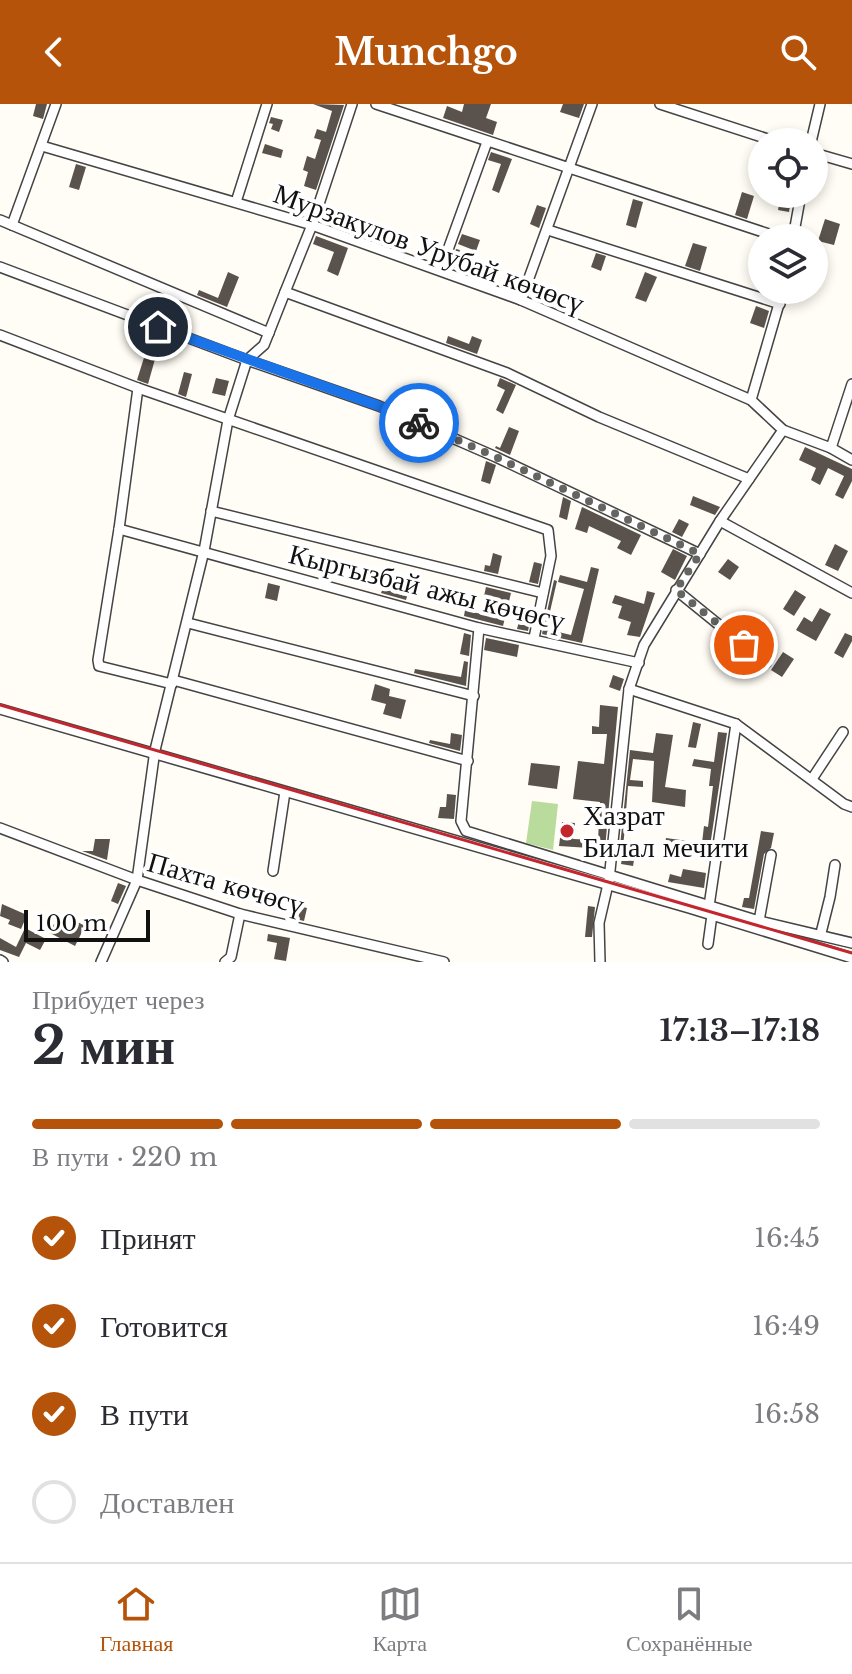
<!DOCTYPE html>
<html lang="ru">
<head>
<meta charset="utf-8">
<style>
  :root { --surface:#fff; --page:#f7f7f7; --text:#2b2b33; --muted:#7c7c81; --line:#e1e1e2; --accent:#b45309 }
  body { margin:0; font-family:"Libre Baskerville",serif; background:var(--page); color:var(--text); height:100vh; display:flex; flex-direction:column; font-size:30px; white-space:nowrap }
  * { box-sizing:border-box; margin:0 }
  p { font-size:26px; color:var(--muted) }
  .icon { flex:none; width:44px; height:44px; fill:none; stroke:currentColor; stroke-width:2; stroke-linecap:round; stroke-linejoin:round }
  .map { position:relative; height:858px; overflow:hidden }
  .drawer { display:flex; flex-direction:column; background:var(--surface); flex:1 }
  .drawer>* { flex:none }
  .fabs { position:absolute; left:748px; top:24px; display:grid; gap:16px }
  .fabs a { display:grid; place-items:center; width:80px; height:80px; border-radius:50%; background:var(--surface); box-shadow:0 4px 12px #0003; font-size:40px }
  .scale { position:absolute; left:24px; bottom:20px; width:126px; box-sizing:border-box; padding-left:8px; border:4px solid #111; border-top:0; font-size:22px; line-height:28px; white-space:nowrap; color:#111; -webkit-text-stroke:6px #fff; paint-order:stroke }
  .pin { position:absolute; display:grid; place-items:center; width:68px; height:68px; color:#fff; margin:-34px; border:4px solid #fff; border-radius:50%; box-shadow:0 2px 8px #0007 }
  .courier { position:absolute; display:grid; place-items:center; width:80px; height:80px; margin:-40px; border:6px solid #1a73e8; border-radius:50%; background:#fff; color:#222; box-shadow:0 2px 10px #0007 }
  .headline em { font-style:normal; font-weight:700 }
  .headline div { display:flex; flex-direction:column-reverse }
  .headline { display:flex; align-items:center; justify-content:space-between; height:136px; padding:0 32px }
  h1 { font-size:52px; font-weight:700; line-height:60px }
  .bar { display:grid; grid-template-columns:repeat(4,1fr); gap:12px 8px; align-content:center; height:96px; padding:0 32px }
  .bar i { height:10px; border-radius:6px; background:var(--line) }
  .bar .selected { background:var(--accent) }
  .bar p { grid-column:span 4 }
  ol { padding:0 32px; list-style:none }
  li { display:flex; align-items:center; gap:24px; height:88px }
  li p { margin-inline-start:auto }
  li .icon { padding:8px; border-radius:50%; background:var(--accent); color:#fff; stroke-width:4 }
  li:last-child { color:var(--muted) }
  li i { width:44px; height:44px; border:4px solid var(--line); border-radius:50% }
  header { display:flex; justify-content:space-between; align-items:center; height:104px; padding:0 32px; background:var(--accent); color:#fff; font-size:36px; font-weight:700 }
  .tabs { display:flex; justify-content:space-around; align-items:center; height:112px; border-top:2px solid var(--line); background:var(--surface); font-size:22px; color:var(--muted) }
  .tabs a { display:grid; justify-items:center; gap:4px }
  .tabs .selected { color:var(--accent) }
  .map>svg:first-child { display:block }
  .forest { fill:#b9dc9c }
  .building { fill:#5a524d }
  .lines { fill:none; stroke-linecap:round; stroke-linejoin:round }
  .minor-casing { stroke:#444; stroke-width:12 }
  .minor { stroke:#fff; stroke-width:9 }
  .rail { stroke:#c4262e; stroke-width:3 }
  .done { stroke:#646461; stroke-width:8; stroke-dasharray:0 14.4 }
  .route { stroke:#1a73e8; stroke-width:10 }
  .poi-dot { fill:#c4262e; stroke:#fff; stroke-width:3 }
  .labels { text-anchor:middle; stroke-width:8; stroke-linejoin:round; paint-order:stroke }
  .street-label { font-size:28px; fill:#111; stroke:#fff }
  .poi-label { font-size:28px; fill:#111; stroke:#fff; text-anchor:start }
</style>
</head>
<body>
<header><svg class="icon" aria-label="back" viewBox="0 0 24 24"><path d="M15 5l-7 7 7 7"/></svg>Munchgo<svg class="icon" aria-label="search" viewBox="0 0 24 24"><circle cx="10" cy="10" r="6"/><path d="M15 15l6 6"/></svg></header>
<div class="map">
<svg width="852" height="858" viewBox="0 0 852 858">
  <rect width="100%" height="100%" fill="#fffdf5"/>
  <polygon class="forest" points="532,697 558,700 553,746 526,739"/>
  <g class="building">
    <polygon points="36,0 47,0 43,15 33,12"/>
    <polygon points="313,0 344,1 316,86 304,82 308,68 303,66 307,52 315,55 321,36 314,34 317,25 326,28 332,7"/>
    <polygon points="464,0 491,0 486,14 497,18 493,31 443,14 447,2 462,8"/>
    <polygon points="563,0 584,0 579,14 560,8"/>
    <polygon points="271,13 283,16 279,28 271,25 273,20 269,19"/>
    <polygon points="265,40 283,46 281,54 262,49"/>
    <polygon points="756,47 762,49 762,70 751,67"/>
    <polygon points="491,48 512,55 499,89 492,86 501,60 488,56"/>
    <polygon points="76,60 86,63 79,86 69,83"/>
    <polygon points="742,88 754,92 747,115 735,111"/>
    <polygon points="781,90 792,90 789,108 778,106"/>
    <polygon points="633,95 643,98 636,124 626,121"/>
    <polygon points="537,101 546,104 539,124 530,120"/>
    <polygon points="825,115 840,120 834,141 818,137"/>
    <polygon points="462,130 480,136 476,147 458,140"/>
    <polygon points="316,132 348,144 338,172 327,167 334,148 313,140"/>
    <polygon points="693,139 707,143 700,167 685,162"/>
    <polygon points="456,145 460,146 457,156 472,162 469,169 450,162"/>
    <polygon points="596,149 606,152 601,167 591,163"/>
    <polygon points="228,168 239,173 227,203 197,191 199,186 218,194"/>
    <polygon points="645,168 657,173 646,198 635,194"/>
    <polygon points="756,202 769,207 764,224 750,219"/>
    <polygon points="151,231 161,234 148,280 137,276"/>
    <polygon points="448,232 469,240 472,232 482,236 477,250 446,239"/>
    <polygon points="184,268 192,270 186,293 178,290"/>
    <polygon points="216,274 229,277 225,292 212,289"/>
    <polygon points="500,274 516,281 503,310 496,306 505,286 497,282"/>
    <polygon points="509,323 519,327 510,351 495,344 496,342 500,344"/>
    <polygon points="805,343 852,365 852,377 843,395 835,391 844,372 828,364 820,381 811,376 816,364 799,356"/>
    <polygon points="486,357 496,361 490,380 481,377"/>
    <polygon points="693,392 720,403 715,411 690,401"/>
    <polygon points="563,393 571,397 567,416 559,413"/>
    <polygon points="582,403 641,431 631,451 617,444 621,437 589,422 587,429 575,425"/>
    <polygon points="679,415 689,420 682,433 672,428"/>
    <polygon points="835,440 848,447 838,467 825,461"/>
    <polygon points="673,445 687,452 675,476 661,468"/>
    <polygon points="493,449 502,452 498,470 484,467 485,461 490,462"/>
    <polygon points="728,455 739,463 730,476 718,468"/>
    <polygon points="534,458 542,460 538,480 529,478"/>
    <polygon points="591,463 599,465 582,539 542,530 554,476 557,477 546,525 571,531 584,485 558,478 560,471 587,478"/>
    <polygon points="400,475 411,478 406,496 381,489 383,484 397,488"/>
    <polygon points="268,479 280,482 277,497 265,494"/>
    <polygon points="486,483 511,489 503,522 464,512 465,506 493,513 498,495 484,492"/>
    <polygon points="795,486 806,493 794,512 783,505"/>
    <polygon points="647,487 655,489 640,533 627,531 631,518 618,514 622,502 612,499 615,491 644,500"/>
    <polygon points="820,504 831,510 816,537 796,526 804,513 812,518"/>
    <polygon points="522,505 532,508 528,527 517,525"/>
    <polygon points="464,529 471,531 469,552 460,550"/>
    <polygon points="845,529 852,532 852,537 843,554 834,549"/>
    <polygon points="486,534 519,541 517,553 484,546"/>
    <polygon points="783,548 794,555 782,573 771,566"/>
    <polygon points="464,557 468,558 466,582 414,569 415,565 461,573"/>
    <polygon points="613,571 624,575 620,587 609,583"/>
    <polygon points="375,580 390,585 389,592 406,596 401,615 383,610 386,600 371,596"/>
    <polygon points="600,601 618,603 605,745 559,742 562,718 575,719 573,735 598,736 600,698 573,695 578,657 604,660 607,630 592,630 592,622 599,623"/>
    <polygon points="693,618 701,620 696,644 688,643"/>
    <polygon points="718,628 727,629 709,749 665,742 666,734 702,739 704,722 708,723 713,682 709,682 711,665 692,662 694,655 714,658"/>
    <polygon points="451,629 462,631 460,647 429,639 430,636 450,640"/>
    <polygon points="656,629 673,631 665,683 686,686 685,703 652,698 654,657 633,655 630,676 643,677 643,683 628,682 626,708 642,709 641,716 626,715 623,742 620,742 630,646 653,649"/>
    <polygon points="531,659 560,662 557,685 528,681"/>
    <polygon points="447,690 456,691 454,715 438,714 440,703 446,703"/>
    <polygon points="761,727 774,729 771,744 764,750 754,805 742,803 744,794 749,794"/>
    <polygon points="95,735 110,735 107,756 82,747 93,747"/>
    <polygon points="624,743 636,745 633,762 621,760"/>
    <polygon points="683,765 706,769 704,784 668,778 670,770 681,773"/>
    <polygon points="118,779 126,782 118,800 111,797"/>
    <polygon points="2,800 27,811 21,825 8,820 10,816 0,812"/>
    <polygon points="296,801 307,804 304,817 287,813 287,811 294,812"/>
    <polygon points="588,802 595,803 592,833 585,833"/>
    <polygon points="74,816 85,822 75,842 50,829 54,820 68,828"/>
    <polygon points="25,824 46,835 40,846 26,839 19,853 0,846 0,834 16,843"/>
    <polygon points="268,830 290,834 286,857 274,855 277,839 267,837"/>
  </g>
  <g class="lines">
    <defs>
      <g id="minor">
        <polyline points="376,0 781,134"/>
        <polyline points="660,0 777,38"/>
        <polyline points="811,38 820,0"/>
        <polyline points="42,42 312,121 521,196 751,296 783,326 831,344 852,356"/>
        <polyline points="814,49 852,60"/>
        <polyline points="236,98 267,0"/>
        <polyline points="0,116 269,229"/>
        <polyline points="12,121 56,0"/>
        <polyline points="548,126 780,200"/>
        <polyline points="793,134 801,90"/>
        <polyline points="0,163 247,256 379,302 496,353 700,450"/>
        <polyline points="441,165 487,38"/>
        <polyline points="285,188 507,269 599,313 749,375"/>
        <polyline points="521,196 592,0"/>
        <polyline points="0,231 138,284 548,426 551,452 534,534"/>
        <polyline points="138,284 119,425 98,556 99,562 172,580"/>
        <polyline points="751,296 783,186"/>
        <polyline points="831,344 852,280"/>
        <polyline points="211,407 543,489"/>
        <polyline points="720,417 852,489"/>
        <polyline points="119,425 479,524 639,559"/>
        <polyline points="676,486 766,559"/>
        <polyline points="188,519 474,592"/>
        <polyline points="479,524 461,717 466,727 759,817 852,839"/>
        <polyline points="173,576 468,657"/>
        <polyline points="629,585 736,620 844,700 852,703"/>
        <polyline points="0,605 689,804 852,854"/>
        <polyline points="812,675 843,628"/>
        <polyline points="0,724 137,776 240,810 444,858"/>
        <polyline points="273,767 285,688"/>
        <polyline points="709,802 736,620"/>
        <polyline points="759,817 771,751"/>
        <polyline points="821,829 830,793 835,761"/>
        <polyline points="708,840 712,811"/>
        <polyline points="0,856 3,858"/>
        <polyline points="101,858 137,776 155,646 204,447 228,316 247,256 264,241 285,188 312,121 352,0"/>
        <polyline points="225,858 231,853 240,810"/>
        <polyline points="600,858 599,819 609,776 629,585 644,541 720,417 783,326"/>
      </g>
    </defs>
    <use href="#minor" class="minor-casing"/>
    <use href="#minor" class="minor"/>
    <polyline class="rail" points="0,601 852,849"/>
  </g>
  <g class="lines">
    <polyline class="done" points="419,319 496,353 700,450 676,486 744,541"/>
    <polyline class="route" points="158,223 379,302 419,319"/>
  </g>
  <circle class="poi-dot" cx="567" cy="727" r="8"/>
  <g class="labels">
    <g class="street-label">
      <text transform="translate(429 144) rotate(20)" y="10">Мурзакулов Урубай көчөсү</text>
      <text transform="translate(427 483) rotate(14)" y="10">Кыргызбай ажы көчөсү</text>
      <text transform="translate(226 779) rotate(16)" y="10">Пахта көчөсү</text>
    </g>
    <g class="poi-label">
      <text x="583" y="721">Хазрат<tspan x="583" dy="32">Билал мечити</tspan></text>
    </g>
  </g>
</svg>
<div class="fabs">
<a><svg class="icon" aria-label="locate" viewBox="0 0 24 24"><circle cx="12" cy="12" r="6"/><path d="M12 2v4M12 18v4M2 12h4M18 12h4"/></svg></a>
<a><svg class="icon" aria-label="layers" viewBox="0 0 24 24"><path d="M12 4l9 5-9 5-9-5zM3 14l9 5 9-5"/></svg></a>
</div>
<div class="scale">100 m</div>
<div class="pin" style="left:744px;top:541px;background:#ea580c"><svg class="icon" aria-label="bag" viewBox="0 0 24 24"><path d="M5 8h14l-1 12H6zM9 8a3 3 0 0 1 6 0"/></svg></div>
<div class="pin" style="left:158px;top:223px;background:#1f2937"><svg class="icon" aria-label="home" viewBox="0 0 24 24"><path d="M3 11l9-7 9 7M6 9v11h12V9"/></svg></div>
<div class="courier" style="left:419px;top:319px"><svg class="icon" aria-label="bike" viewBox="0 0 24 24"><circle cx="6" cy="16" r="4"/><circle cx="18" cy="16" r="4"/><path d="M6 16l4-8h5l3 8M10 8l3 8H6M13 5h3"/></svg></div>
</div>
<section class="drawer">
<div class="headline"><div><h1>2 мин</h1><p>Прибудет через</p></div><em>17:13–17:18</em></div>
<div class="bar"><i class="selected"></i><i class="selected"></i><i class="selected"></i><i></i><p>В пути · 220 m</p></div>
<ol>
<li><svg class="icon" aria-label="check" viewBox="0 0 24 24"><path d="M5 12l5 5 9-10"/></svg>Принят<p>16:45</p></li>
<li><svg class="icon" aria-label="check" viewBox="0 0 24 24"><path d="M5 12l5 5 9-10"/></svg>Готовится<p>16:49</p></li>
<li><svg class="icon" aria-label="check" viewBox="0 0 24 24"><path d="M5 12l5 5 9-10"/></svg>В пути<p>16:58</p></li>
<li><i></i>Доставлен</li>
</ol>
</section>
<nav class="tabs">
<a class="selected"><svg class="icon" aria-label="home" viewBox="0 0 24 24"><path d="M3 11l9-7 9 7M6 9v11h12V9"/></svg>Главная</a>
<a><svg class="icon" aria-label="map" viewBox="0 0 24 24"><path d="M3 6l6-2 6 2 6-2v14l-6 2-6-2-6 2zM9 4v14M15 6v14"/></svg>Карта</a>
<a><svg class="icon" aria-label="saved" viewBox="0 0 24 24"><path d="M7 4h10v16l-5-4-5 4z"/></svg>Сохранённые</a>
</nav>
</body>
</html>
